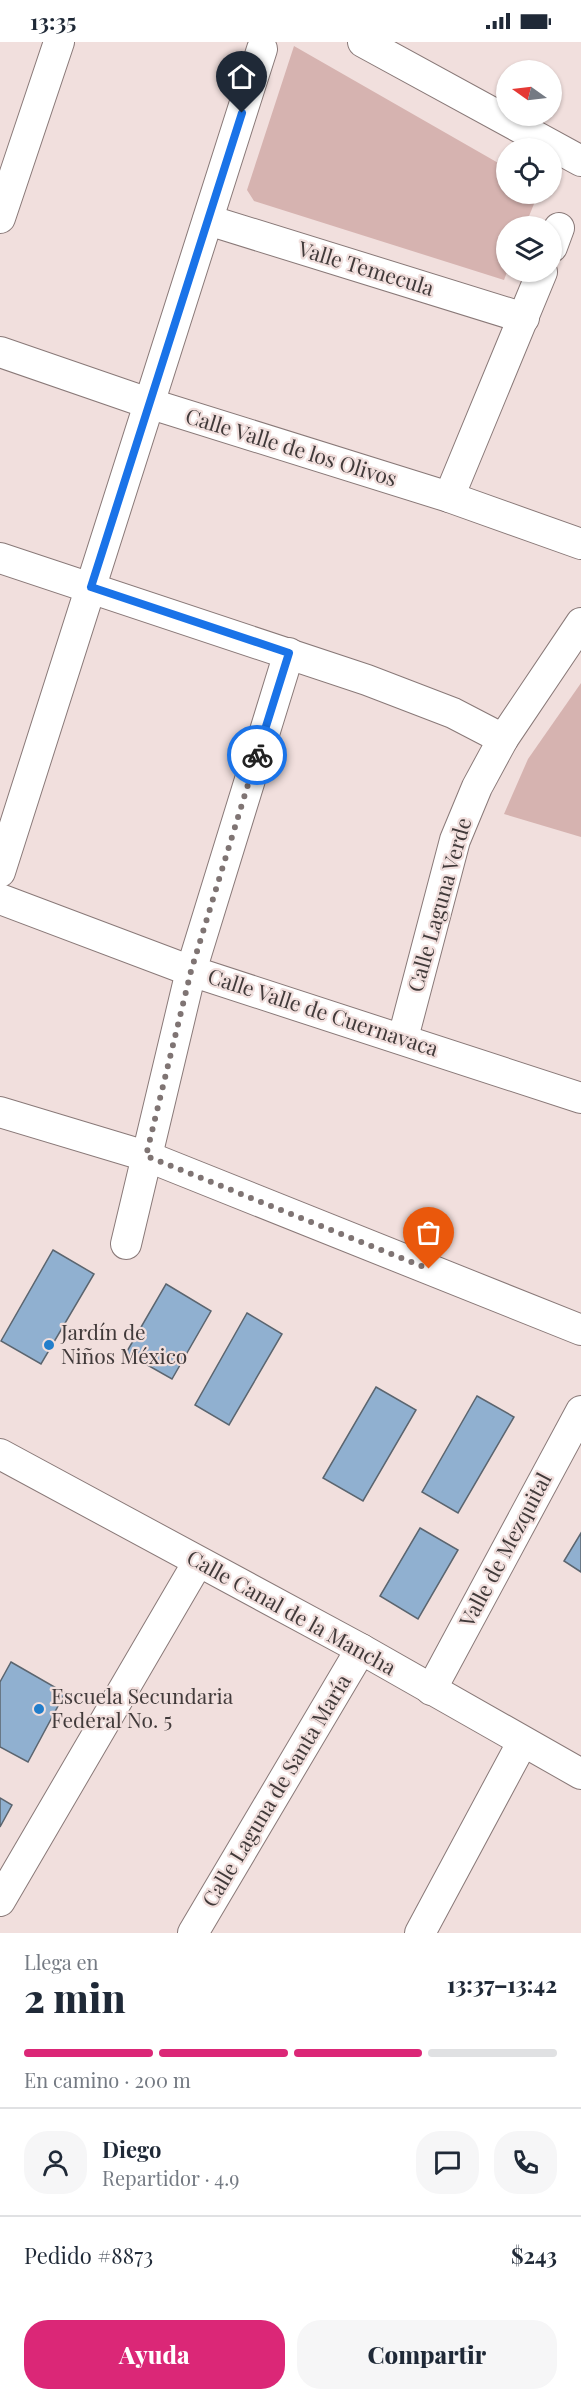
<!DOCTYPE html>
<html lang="es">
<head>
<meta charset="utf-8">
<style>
  :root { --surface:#fff; --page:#f6f6f7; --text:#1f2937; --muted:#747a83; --line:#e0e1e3; --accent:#db2777 }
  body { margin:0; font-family:"Playfair Display",serif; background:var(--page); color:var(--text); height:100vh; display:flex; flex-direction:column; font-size:22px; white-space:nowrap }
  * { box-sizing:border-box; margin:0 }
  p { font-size:20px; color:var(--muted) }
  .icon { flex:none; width:33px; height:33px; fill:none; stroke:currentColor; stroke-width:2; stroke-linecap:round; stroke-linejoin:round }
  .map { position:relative; height:1891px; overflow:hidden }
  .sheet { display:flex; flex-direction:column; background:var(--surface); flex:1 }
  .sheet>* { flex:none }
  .needle { width:39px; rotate:284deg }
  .tools { position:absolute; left:496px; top:18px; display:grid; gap:12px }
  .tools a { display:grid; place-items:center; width:66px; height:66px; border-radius:50%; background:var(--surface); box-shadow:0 2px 4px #0004; font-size:30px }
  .pin { position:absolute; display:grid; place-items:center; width:51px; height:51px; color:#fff; margin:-62px -26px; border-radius:50% 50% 50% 0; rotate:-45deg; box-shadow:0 0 6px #0007 }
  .pin .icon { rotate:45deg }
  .courier { position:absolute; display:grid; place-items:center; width:60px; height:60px; margin:-30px; border:4px solid #1a73e8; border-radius:50%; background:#fff; color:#222; box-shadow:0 2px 8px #0007 }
  .headline em { font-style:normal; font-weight:800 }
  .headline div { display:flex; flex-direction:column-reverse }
  .headline { display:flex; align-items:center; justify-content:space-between; height:102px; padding:0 24px }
  h1 { font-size:39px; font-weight:800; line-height:45px }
  .bar { display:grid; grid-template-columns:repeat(4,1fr); gap:9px 6px; align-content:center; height:72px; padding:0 24px }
  .bar i { height:8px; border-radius:4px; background:var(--line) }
  .bar .selected { background:var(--accent) }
  .bar p { grid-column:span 4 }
  .line { display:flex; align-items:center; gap:15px; padding:0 24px; border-top:2px solid var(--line) }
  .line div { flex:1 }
  .round { display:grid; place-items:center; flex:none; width:63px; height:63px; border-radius:24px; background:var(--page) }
  .cta { display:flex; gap:12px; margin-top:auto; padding:12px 24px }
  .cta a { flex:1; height:69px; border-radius:24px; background:var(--accent); color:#fff; font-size:24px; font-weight:800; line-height:69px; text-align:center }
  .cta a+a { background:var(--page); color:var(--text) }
  .status { display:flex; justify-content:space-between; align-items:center; height:42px; padding:0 30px; background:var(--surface); direction:ltr }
  .status svg { height:16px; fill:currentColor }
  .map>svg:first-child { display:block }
  .green { fill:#d6b3b0 }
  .building { fill:#90b0d0; stroke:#5b656f; stroke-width:1.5 }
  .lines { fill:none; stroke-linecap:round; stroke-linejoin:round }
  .minor-casing { stroke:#897978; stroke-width:32 }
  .minor { stroke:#fff; stroke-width:30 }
  .done { stroke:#7f7473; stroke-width:6; stroke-dasharray:0 10.8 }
  .route { stroke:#1a73e8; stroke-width:8 }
  .poi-dot { fill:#227ecb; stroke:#f1dfdd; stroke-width:2 }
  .labels { text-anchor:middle; stroke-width:4.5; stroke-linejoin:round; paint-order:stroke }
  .street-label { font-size:21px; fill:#413a3a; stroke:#f1dfdd }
  .poi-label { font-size:21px; fill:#413a3a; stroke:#f1dfdd; text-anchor:start }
</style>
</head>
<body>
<div class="status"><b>13:35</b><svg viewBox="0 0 49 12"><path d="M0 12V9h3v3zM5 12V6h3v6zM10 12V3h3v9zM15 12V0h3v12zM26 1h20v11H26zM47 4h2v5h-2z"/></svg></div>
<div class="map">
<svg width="581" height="1891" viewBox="0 0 581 1891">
  <rect width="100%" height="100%" fill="#f1dfdd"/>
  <g class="green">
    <polygon points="294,4 507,126 507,152 538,152 525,184 507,184 507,230 504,238 254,159 247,148"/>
    <polygon points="581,641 581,795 504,772 528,717"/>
  </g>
  <g class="building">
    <polygon points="53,1208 94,1232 41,1322 1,1299"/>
    <polygon points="166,1242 211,1269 172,1337 126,1311"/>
    <polygon points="247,1271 282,1292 229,1383 195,1363"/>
    <polygon points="376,1345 416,1368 363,1459 323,1436"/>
    <polygon points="477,1354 514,1375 458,1471 422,1450"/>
    <polygon points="420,1486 458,1508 418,1577 380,1554"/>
    <polygon points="581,1491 581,1530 564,1519"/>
    <polygon points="11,1620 65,1651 28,1720 0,1705 0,1640"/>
    <polygon points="0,1756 12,1763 0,1785"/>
  </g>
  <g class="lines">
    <defs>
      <g id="minor">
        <polyline points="363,0 581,119"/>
        <polyline points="0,176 59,0"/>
        <polyline points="208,178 524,276"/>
        <polyline points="552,205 559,186"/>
        <polyline points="0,310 148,361 449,455 581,502"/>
        <polyline points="449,455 542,230"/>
        <polyline points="0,516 367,638 453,671 503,697"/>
        <polyline points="0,830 262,7"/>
        <polyline points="0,857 191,929 581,1056"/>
        <polyline points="403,996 455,798 477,745 503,697 581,581"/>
        <polyline points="0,1070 146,1114 581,1288"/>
        <polyline points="126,1202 191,929 289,611"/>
        <polyline points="0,1412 361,1607 581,1732"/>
        <polyline points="431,1648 581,1369"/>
        <polyline points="0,1859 198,1520"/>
        <polyline points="193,1891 361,1607"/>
        <polyline points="420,1891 522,1701"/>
      </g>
    </defs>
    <use href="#minor" class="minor-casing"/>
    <use href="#minor" class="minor"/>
  </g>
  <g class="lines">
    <polyline class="done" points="257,713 191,929 146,1114 429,1227"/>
    <polyline class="route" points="242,71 91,545 289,611 257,713"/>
  </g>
  <g class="poi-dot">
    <circle cx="49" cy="1303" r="6"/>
    <circle cx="39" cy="1667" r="6"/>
  </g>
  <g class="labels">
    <g class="street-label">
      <text transform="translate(366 227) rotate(17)" y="7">Valle Temecula</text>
      <text transform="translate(291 406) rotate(17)" y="7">Calle Valle de los Olivos</text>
      <text transform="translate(440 863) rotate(-74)" y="7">Calle Laguna Verde</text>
      <text transform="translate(323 971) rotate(18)" y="7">Calle Valle de Cuernavaca</text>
      <text transform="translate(506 1508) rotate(-62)" y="7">Valle de Mezquital</text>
      <text transform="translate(291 1571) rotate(29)" y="7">Calle Canal de la Mancha</text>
      <text transform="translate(277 1749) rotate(-59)" y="7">Calle Laguna de Santa María</text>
    </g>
    <g class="poi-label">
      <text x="61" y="1298">Jardín de<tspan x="61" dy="24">Niños México</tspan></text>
      <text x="51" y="1662">Escuela Secundaria<tspan x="51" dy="24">Federal No. 5</tspan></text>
    </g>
  </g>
</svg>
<div class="tools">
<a><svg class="needle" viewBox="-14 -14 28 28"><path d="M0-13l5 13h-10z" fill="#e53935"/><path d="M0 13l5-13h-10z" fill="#747a83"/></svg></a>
<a><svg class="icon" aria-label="locate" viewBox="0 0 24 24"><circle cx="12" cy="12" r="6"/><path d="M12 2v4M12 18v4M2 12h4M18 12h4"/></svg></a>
<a><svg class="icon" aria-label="layers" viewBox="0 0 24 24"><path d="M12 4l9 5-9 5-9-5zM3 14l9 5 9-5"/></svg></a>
</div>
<div class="pin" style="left:429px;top:1227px;background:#ea580c"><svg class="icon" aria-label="bag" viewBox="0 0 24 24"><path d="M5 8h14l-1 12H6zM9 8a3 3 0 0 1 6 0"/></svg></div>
<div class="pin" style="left:242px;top:71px;background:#1f2937"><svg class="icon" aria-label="home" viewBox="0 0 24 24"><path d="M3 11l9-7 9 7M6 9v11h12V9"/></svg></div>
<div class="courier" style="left:257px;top:713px"><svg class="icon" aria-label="bike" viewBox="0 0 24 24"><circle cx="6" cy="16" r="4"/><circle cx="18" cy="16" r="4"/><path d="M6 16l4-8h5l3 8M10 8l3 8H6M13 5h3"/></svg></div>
</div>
<section class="sheet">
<div class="headline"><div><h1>2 min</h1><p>Llega en</p></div><em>13:37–13:42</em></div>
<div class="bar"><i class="selected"></i><i class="selected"></i><i class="selected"></i><i></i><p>En camino · 200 m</p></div>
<div class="line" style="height:108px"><a class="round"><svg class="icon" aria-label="person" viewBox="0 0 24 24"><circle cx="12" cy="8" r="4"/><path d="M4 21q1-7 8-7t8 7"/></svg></a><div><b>Diego</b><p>Repartidor · 4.9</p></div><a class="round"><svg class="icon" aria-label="chat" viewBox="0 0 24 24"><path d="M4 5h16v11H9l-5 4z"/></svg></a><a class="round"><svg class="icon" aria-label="phone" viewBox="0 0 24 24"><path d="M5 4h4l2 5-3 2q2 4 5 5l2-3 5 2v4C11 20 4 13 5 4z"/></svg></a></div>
<div class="line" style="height:78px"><div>Pedido #8873</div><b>$243</b></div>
<div class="cta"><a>Ayuda</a><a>Compartir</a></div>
</section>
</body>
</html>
